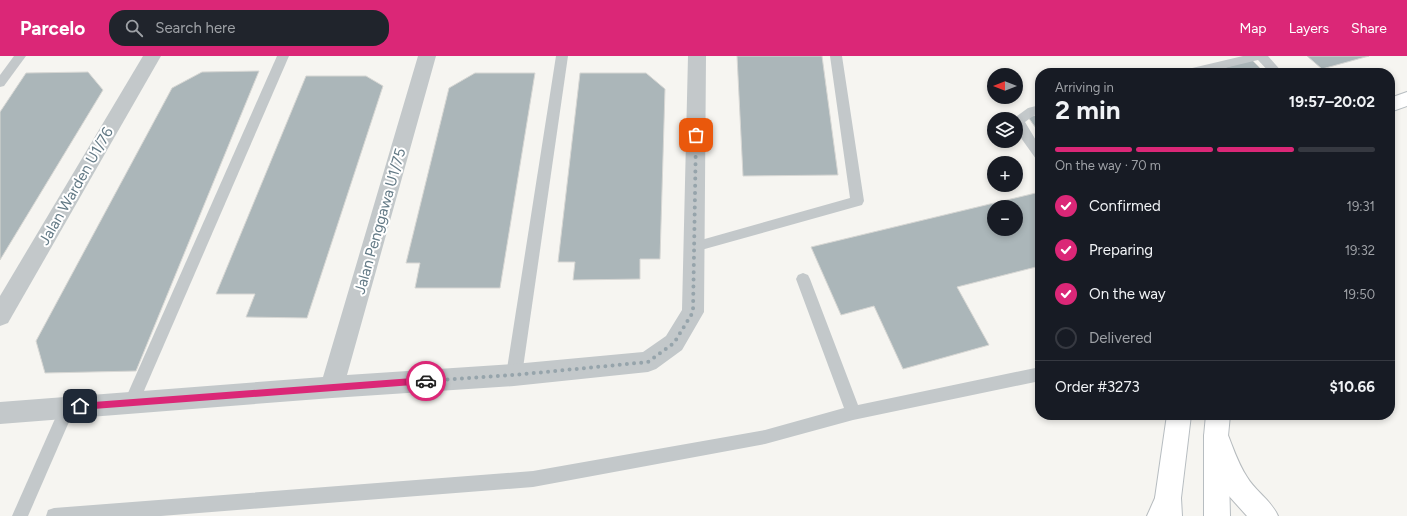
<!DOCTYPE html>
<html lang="en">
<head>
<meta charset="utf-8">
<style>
  :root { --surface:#171b24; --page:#20242c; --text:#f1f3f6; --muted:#9ea1a6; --line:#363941; --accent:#db2777 }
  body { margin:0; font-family:Figtree,sans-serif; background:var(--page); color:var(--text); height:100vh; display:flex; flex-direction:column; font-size:15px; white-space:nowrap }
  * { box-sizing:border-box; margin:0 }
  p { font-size:13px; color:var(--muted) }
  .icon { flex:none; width:22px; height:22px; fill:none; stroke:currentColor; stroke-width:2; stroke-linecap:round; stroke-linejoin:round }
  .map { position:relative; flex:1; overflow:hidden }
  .side { position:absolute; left:1035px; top:12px; width:360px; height:352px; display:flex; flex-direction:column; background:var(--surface); border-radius:16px; box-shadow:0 2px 6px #0003 }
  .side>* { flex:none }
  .needle { width:26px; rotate:270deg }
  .controls { position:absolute; left:987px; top:12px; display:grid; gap:8px }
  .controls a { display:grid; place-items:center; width:36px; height:36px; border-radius:50%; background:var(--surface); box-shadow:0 2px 6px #0003; font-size:20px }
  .pin { position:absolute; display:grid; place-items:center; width:34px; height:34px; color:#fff; margin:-17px; border-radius:8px; box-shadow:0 2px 6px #0006 }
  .courier { position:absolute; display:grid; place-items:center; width:40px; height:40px; margin:-20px; border:3px solid #db2777; border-radius:50%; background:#fff; color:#222; box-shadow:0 1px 5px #0007 }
  .head em { font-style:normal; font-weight:700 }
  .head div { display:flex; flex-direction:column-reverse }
  .head { display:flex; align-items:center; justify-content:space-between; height:68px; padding:0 20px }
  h1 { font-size:26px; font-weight:700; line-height:30px }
  .bar { display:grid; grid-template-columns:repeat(4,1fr); gap:6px 4px; align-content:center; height:48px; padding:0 20px }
  .bar i { height:5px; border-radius:3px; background:var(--line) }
  .bar .current { background:var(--accent) }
  .bar p { grid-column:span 4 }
  .line { display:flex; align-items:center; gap:10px; padding:0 20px; border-top:1px solid var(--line) }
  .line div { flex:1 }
  ol { padding:0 20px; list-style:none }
  li { display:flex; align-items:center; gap:12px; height:44px }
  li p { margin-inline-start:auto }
  li .icon { padding:4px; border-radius:50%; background:var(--accent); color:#fff; stroke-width:4 }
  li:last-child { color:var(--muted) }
  li i { width:22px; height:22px; border:2px solid var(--line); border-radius:50% }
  header { display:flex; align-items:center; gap:24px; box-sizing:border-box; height:56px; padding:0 20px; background:var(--accent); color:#fff }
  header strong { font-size:19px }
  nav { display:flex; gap:22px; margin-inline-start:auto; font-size:14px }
  .search { width:280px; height:36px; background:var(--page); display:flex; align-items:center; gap:10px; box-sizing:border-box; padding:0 14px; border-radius:16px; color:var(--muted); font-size:15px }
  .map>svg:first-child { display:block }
  .building { fill:#abb6b9; stroke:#d7d7d4; fill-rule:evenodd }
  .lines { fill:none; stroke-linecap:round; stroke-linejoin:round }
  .secondary-casing { stroke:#b7bdc1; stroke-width:2 }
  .primary-casing { stroke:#b6bbbe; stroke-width:2 }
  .lane { fill:#c3c8ca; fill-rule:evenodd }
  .street { fill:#c3c8ca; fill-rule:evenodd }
  .secondary { fill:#fff; fill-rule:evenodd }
  .primary { fill:#fff; fill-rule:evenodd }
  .route { fill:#db2777 }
  .done { stroke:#96a4ab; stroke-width:4; stroke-dasharray:0 7.2 }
  .labels { text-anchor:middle; stroke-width:4; stroke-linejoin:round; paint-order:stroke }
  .street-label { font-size:15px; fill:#627985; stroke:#fff }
</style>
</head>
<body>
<header>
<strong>Parcelo</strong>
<div class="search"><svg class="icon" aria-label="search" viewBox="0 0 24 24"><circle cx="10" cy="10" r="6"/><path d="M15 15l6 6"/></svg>Search here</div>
<nav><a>Map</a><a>Layers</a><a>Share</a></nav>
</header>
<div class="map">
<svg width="1407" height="460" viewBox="0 0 1407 460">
  <rect width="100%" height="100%" fill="#f6f5f1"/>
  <g class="building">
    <polygon points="737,0 822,0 838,119 743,120"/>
    <polygon points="1307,0 1369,0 1322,13"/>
    <polygon points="1252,4 1265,17 1203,17"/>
    <polygon points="259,15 136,315 45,317 36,285 172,32 202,16"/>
    <polygon points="88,16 103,34 0,204 0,56 26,17"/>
    <polygon points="475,17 535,17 500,232 415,232 420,207 406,207 449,32"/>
    <polygon points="580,17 646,17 665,33 660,203 640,203 640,223 573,224 575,206 558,206"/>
    <polygon points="306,20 366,20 383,30 307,262 246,261 255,238 216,238"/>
    <polygon points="1040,58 1040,78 1028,61"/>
    <path d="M1040,136v74l-83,21 32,58 -86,24 -29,-63 -33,9 -30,-68zM994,151h22v22h-22z"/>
  </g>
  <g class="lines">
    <defs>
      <g id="secondary">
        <polygon points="1407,36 1407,50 1390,56 1390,42"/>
        <polygon points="1167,359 1191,359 1181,442 1182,460 1156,460 1155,442"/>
        <polygon points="1206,359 1230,359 1228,380 1230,460 1204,460 1204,380"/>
      </g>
      <g id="primary">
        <path d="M1216,368l9,4c7,16 12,34 22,49 9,15 24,23 31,39h-31l-18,-20 -15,-31 -10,-29 3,-8z"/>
        <polygon points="1168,429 1177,433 1181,442 1173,460 1147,460 1159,433"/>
      </g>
    </defs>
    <use href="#secondary" class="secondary-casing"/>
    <use href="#primary" class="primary-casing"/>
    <g class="lane">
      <polygon points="14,0 26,0 4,30 0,31 0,19"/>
      <polygon points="277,0 289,0 137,351 132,353 127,351 124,346"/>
      <polygon points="556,0 568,0 522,319 519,324 514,326 509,324 506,319"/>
      <polygon points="830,0 842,0 864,145 862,149 694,196 689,195 687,191 689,187 694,186 850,142"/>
      <polygon points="1243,0 1268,0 1283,17 1270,17 1258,4 1204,17 1182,17 1184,14 1188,13"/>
      <polygon points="1040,49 1040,57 1036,58 1025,66 1040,91 1040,105 1036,103 1016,75 1016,63 1013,63 1028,52"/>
      <polygon points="803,217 808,219 810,223 858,349 1040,311 1040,325 853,364 765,388 533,431 161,460 46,460 48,454 54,452 533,415 765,374 844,352 796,223 798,219"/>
      <polygon points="67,345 72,347 75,352 28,460 12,460 62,347"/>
    </g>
    <g class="street">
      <polygon points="143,0 161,0 8,267 0,270 0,240"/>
      <polygon points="418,0 436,0 347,319 514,308 643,296 666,280 682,254 688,0 706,0 704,256 682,294 656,313 648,316 514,330 332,342 0,368 0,346 323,321"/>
    </g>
    <use href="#secondary" class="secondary"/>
    <use href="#primary" class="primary"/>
  </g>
  <polygon class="route" points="426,321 429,325 426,328 80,354 76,350 80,347"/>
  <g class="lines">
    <polyline class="done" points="426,325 514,319 648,306 674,287 693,256 696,79"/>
  </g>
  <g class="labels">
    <g class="street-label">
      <text transform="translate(76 130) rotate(-60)" y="5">Jalan Warden U1/76</text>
      <text transform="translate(380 165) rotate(-74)" y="5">Jalan Penggawa U1/75</text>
    </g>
  </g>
</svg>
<div class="controls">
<a><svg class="needle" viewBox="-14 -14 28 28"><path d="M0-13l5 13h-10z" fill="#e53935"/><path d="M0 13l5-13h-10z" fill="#9ea1a6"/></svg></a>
<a><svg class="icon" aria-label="layers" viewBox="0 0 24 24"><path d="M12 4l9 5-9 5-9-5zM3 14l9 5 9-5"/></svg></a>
<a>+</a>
<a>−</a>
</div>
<div class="pin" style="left:696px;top:79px;background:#ea580c"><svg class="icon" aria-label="bag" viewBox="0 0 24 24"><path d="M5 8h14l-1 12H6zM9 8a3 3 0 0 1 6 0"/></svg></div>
<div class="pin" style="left:80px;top:350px;background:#1f2937"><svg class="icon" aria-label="home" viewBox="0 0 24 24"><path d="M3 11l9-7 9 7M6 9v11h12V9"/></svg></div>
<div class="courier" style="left:426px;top:325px"><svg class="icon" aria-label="car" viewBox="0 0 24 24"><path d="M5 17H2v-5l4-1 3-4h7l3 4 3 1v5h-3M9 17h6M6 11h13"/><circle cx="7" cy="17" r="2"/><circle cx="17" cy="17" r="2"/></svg></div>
<section class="side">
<div class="head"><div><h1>2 min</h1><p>Arriving in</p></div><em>19:57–20:02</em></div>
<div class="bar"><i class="current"></i><i class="current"></i><i class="current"></i><i></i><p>On the way · 70 m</p></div>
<ol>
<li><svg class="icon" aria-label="check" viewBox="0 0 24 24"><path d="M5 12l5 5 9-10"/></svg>Confirmed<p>19:31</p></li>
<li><svg class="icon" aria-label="check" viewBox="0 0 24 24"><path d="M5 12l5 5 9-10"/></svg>Preparing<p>19:32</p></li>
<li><svg class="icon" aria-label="check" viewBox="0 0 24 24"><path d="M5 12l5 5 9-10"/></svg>On the way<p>19:50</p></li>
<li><i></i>Delivered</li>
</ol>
<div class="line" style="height:52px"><div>Order #3273</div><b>$10.66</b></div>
</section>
</div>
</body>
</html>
